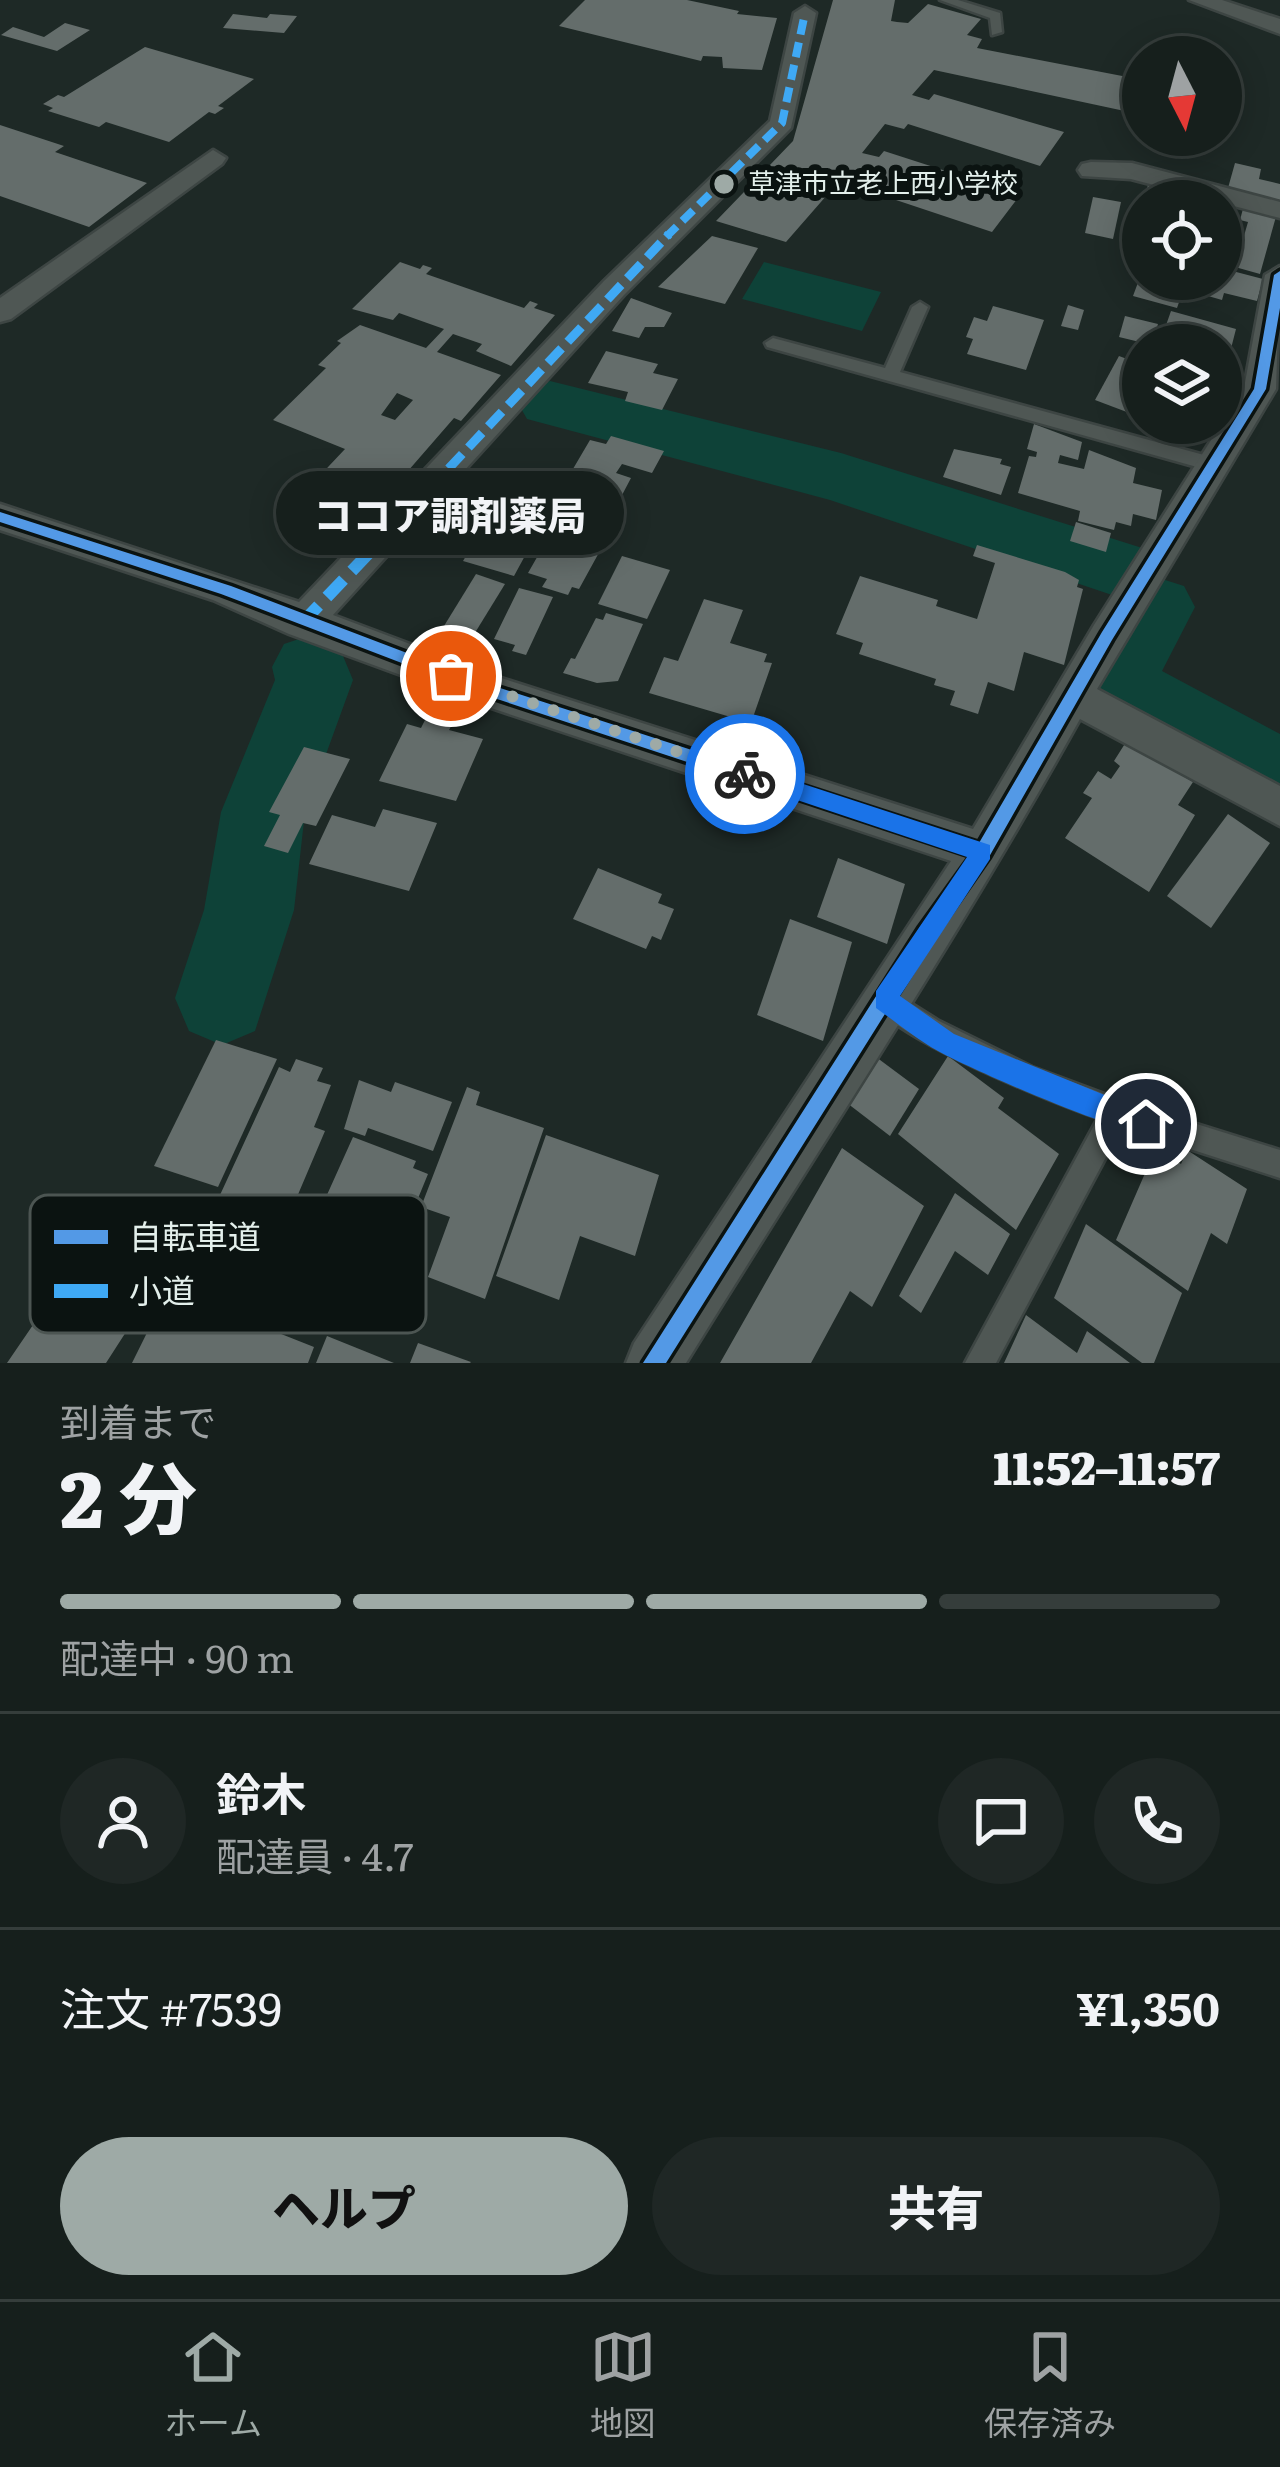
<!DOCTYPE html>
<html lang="ja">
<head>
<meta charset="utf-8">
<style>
  :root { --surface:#161f1c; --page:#1f2725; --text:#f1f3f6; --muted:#9ea2a3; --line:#353d3b; --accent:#9eaaa6 }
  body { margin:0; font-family:Literata,"Noto Sans JP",serif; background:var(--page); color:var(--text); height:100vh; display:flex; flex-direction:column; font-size:45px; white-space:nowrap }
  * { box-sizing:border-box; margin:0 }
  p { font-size:39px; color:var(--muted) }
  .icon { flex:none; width:66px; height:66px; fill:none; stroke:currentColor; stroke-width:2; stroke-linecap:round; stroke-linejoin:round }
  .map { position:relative; height:1363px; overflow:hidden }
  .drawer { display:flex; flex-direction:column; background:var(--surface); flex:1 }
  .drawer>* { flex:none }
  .needle { width:78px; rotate:174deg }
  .fabs { position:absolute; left:1122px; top:36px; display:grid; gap:24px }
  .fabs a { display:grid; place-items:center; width:120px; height:120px; border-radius:50%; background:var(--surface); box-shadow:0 6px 30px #0003,0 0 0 3px var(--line); font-size:60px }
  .pin { position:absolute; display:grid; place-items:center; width:102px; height:102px; color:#fff; margin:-51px; border:6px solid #fff; border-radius:50%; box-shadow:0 3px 12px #0007 }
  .courier { position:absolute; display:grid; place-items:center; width:120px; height:120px; margin:-60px; border:9px solid #1a73e8; border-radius:50%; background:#fff; color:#222; box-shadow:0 3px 15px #0007 }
  .bubble { position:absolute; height:84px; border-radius:42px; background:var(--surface); box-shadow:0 6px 30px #0003,0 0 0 3px var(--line); font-size:39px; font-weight:800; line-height:84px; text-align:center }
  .head em { font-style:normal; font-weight:800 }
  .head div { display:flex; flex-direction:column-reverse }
  .head { display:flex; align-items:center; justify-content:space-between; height:204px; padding:0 60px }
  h1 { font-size:78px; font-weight:800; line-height:90px }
  .bar { display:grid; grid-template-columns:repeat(4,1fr); gap:18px 12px; align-content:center; height:144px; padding:0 60px }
  .bar i { height:15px; border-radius:9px; background:var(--line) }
  .bar .current { background:var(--accent) }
  .bar p { grid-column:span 4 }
  .line { display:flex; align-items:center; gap:30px; padding:0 60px; border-top:3px solid var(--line) }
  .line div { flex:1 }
  .round { display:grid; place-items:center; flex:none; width:126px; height:126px; border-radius:63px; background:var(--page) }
  .action { display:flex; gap:24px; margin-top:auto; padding:24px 60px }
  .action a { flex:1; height:138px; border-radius:72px; background:var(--accent); color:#111; font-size:48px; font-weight:800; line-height:138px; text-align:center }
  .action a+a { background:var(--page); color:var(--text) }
  .menu { display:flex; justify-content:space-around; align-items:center; height:168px; border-top:3px solid var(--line); background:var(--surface); font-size:33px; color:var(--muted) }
  .menu a { display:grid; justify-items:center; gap:6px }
  .menu .current { color:var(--accent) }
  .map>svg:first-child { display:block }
  .water { fill:#0e4238 }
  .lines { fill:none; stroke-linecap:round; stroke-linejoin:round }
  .river { fill:#0e4238; fill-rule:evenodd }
  .building { fill:#646d6b; fill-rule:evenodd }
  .lane-casing { stroke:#3d4543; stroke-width:5 }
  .street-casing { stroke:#3d4543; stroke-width:5 }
  .lane { fill:#4f5754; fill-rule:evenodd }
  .street { fill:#4f5754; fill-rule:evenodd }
  .quiet-far2 { stroke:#3fa9f5; stroke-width:8; stroke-dasharray:15 8; stroke-linecap:butt }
  .quiet-far1 { stroke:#3fa9f5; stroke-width:9; stroke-dasharray:20 9; stroke-linecap:butt }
  .quiet { stroke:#3fa9f5; stroke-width:12; stroke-dasharray:24 12; stroke-linecap:butt }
  .cycleway-casing { stroke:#0b1311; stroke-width:7 }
  .cycleway { fill:#5399e6; fill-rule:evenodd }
  .route { fill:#1a73e8 }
  .done { stroke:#9eaaa6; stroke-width:12; stroke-dasharray:0 21.6 }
  .poi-dot { fill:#9eaaa6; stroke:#0b1311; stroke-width:4.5 }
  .labels { text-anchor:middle; stroke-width:12; stroke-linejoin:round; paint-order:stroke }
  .far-poi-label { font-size:27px; fill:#e3efeb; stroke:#0b1311; text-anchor:start }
  .key { fill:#0b1311; stroke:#4c5552; stroke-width:3 }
  .key-label { font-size:33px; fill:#e3efeb }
</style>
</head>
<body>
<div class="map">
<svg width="1280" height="1363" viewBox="0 0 1280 1363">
  <rect width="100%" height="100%" fill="#1e2926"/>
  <polygon class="water" points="764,262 881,292 862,331 742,299"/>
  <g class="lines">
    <g class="river">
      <polygon points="550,381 841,453 1155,552 1165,572 1162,579 1184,586 1195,607 1162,671 1280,734 1280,813 1251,802 1097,712 1079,678 1124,599 830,500 527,419 518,403 527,387"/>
      <polygon points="311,635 338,644 353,680 305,812 294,910 255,1031 222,1045 189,1031 175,998 204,910 221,812 275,680 272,667 284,644"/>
    </g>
  </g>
  <g class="building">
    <polygon points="585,0 687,0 739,11 737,14 777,18 762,70 723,68 722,57 703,56 701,61 559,26"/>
    <polygon points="833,0 895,0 891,21 897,22 908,23 928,4 981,19 967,35 982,39 977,48 1143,80 1134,113 934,70 912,95 929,100 934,94 1064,132 1040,166 908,124 904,129 885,124 862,153 879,157 884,151 1020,195 992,232 854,186 849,192 834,187 786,242 716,221 793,141"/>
    <polygon points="233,14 267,18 270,14 297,16 284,33 223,28"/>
    <polygon points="65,23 90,30 57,51 1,35 13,27 44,37"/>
    <polygon points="145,47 254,79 218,106 224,108 215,114 209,112 169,142 106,122 99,127 48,111 53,108 43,104 58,95 64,97"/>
    <polygon points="0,125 64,146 55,152 147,183 89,227 0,196"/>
    <polygon points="1235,163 1261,169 1259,179 1280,184 1280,200 1228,188"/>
    <polygon points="1150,180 1184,189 1179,201 1143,201 1143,238 1134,235 1138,224 1127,222 1131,210 1138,212"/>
    <polygon points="1093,197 1121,202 1113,239 1085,233"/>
    <polygon points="1244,205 1277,213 1260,274 1235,267 1248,222 1240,220"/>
    <polygon points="1221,234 1241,239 1233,268 1221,265"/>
    <polygon points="712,236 758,248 725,304 658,287"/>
    <path d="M400,262l20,7 3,-4 9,3 -6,6 98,34 6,-7 8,3 -4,4 21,7 -44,51 -35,-15 6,-7 -29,-10 -16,18 64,23 -40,46 -7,-3 -53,61 -12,-5 -9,9 9,4 -35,39 -58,-25 49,-52 -72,-29 53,-52 -8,-3 23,-22 -4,-2 23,-16 66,23 18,-19 -45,-16 -6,7 -41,-11zM397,393l16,7 -18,20 -14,-5z"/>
    <polygon points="1221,268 1263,279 1257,301 1224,293 1222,300 1187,290 1191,279 1221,279"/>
    <polygon points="1143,269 1143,279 1187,279 1177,308 1133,296"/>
    <polygon points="631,298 672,313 664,327 645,327 639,338 612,331"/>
    <polygon points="1068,305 1084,310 1078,330 1061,326"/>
    <polygon points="993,306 1044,320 1026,370 967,354 973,339 966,337 974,317 987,321"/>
    <polygon points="1171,311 1236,329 1224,376 1231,379 1221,403 1221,345 1159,345"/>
    <polygon points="1125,316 1158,324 1152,345 1119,337"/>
    <polygon points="606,351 658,364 653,373 678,379 662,410 625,401 628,392 588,383"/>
    <polygon points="1119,356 1143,365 1140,417 1095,400"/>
    <polygon points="1034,424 1082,442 1078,460 1060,455 1058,463 1084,469 1089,450 1136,468 1133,483 1162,490 1156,520 1133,514 1131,526 1116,522 1114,530 1078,521 1080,511 1018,493 1029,456 1036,457 1037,452 1027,449"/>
    <polygon points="611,436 664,451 652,473 622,464 616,473 631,478 621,497 580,485 576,492 557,486 566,472 570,474 590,440 606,444"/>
    <polygon points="954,449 1002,459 1000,464 1011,467 1001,495 943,477"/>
    <polygon points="489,517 504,521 507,517 539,530 514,576 463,561"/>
    <polygon points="557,522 607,538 579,589 572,587 568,595 542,587 547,579 528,573 540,552 557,558 563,547 546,542"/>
    <polygon points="1076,522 1111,533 1106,552 1070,541"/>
    <polygon points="977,545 1065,572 1079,580 1077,587 1083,589 1064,665 1024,652 1014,691 988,682 978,714 950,705 955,691 934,685 936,679 859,654 863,643 836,634 860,576 938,600 936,606 977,619 995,563 973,556"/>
    <polygon points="622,556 670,570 647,619 598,604"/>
    <polygon points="476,574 505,584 473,636 444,626"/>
    <polygon points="519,588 553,597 526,655 512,651 515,645 494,639"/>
    <polygon points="704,599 743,610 730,643 767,654 764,662 772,663 751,723 649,693 664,657 678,661"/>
    <polygon points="606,613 643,624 618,681 597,683 563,673 571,658 575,659 596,618 603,620"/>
    <polygon points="427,716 453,723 449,730 483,739 456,801 379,781 407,724 421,728"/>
    <polygon points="1126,742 1193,782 1178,805 1195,815 1149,892 1065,838 1092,798 1083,793 1098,771 1111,779 1120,766 1114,761"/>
    <polygon points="304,747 350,759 316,826 303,823 288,853 264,846 280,815 269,812"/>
    <polygon points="383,809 437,823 409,891 309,864 332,815 375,827"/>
    <polygon points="1228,814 1270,843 1211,928 1167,896"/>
    <polygon points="838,858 905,884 887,944 817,917"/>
    <polygon points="598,868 662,894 658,903 674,909 661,940 652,936 646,949 573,919"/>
    <polygon points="790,919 852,942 823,1041 757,1015"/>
    <polygon points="216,1040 277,1059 218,1187 154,1166"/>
    <polygon points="948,1056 1004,1098 998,1108 1059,1154 1016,1230 898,1134"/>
    <polygon points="876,1057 919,1089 890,1136 847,1103"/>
    <polygon points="296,1059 323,1068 317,1081 331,1085 314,1127 325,1131 288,1218 220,1195 279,1067 290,1072"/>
    <polygon points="359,1080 391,1092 395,1082 452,1102 433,1151 368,1128 365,1136 344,1129"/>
    <polygon points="467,1087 480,1092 476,1105 544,1128 485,1299 428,1277 450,1217 421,1207"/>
    <polygon points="546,1135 659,1175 635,1256 580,1236 559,1300 496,1276"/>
    <polygon points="353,1137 416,1161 413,1168 428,1174 394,1257 313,1226"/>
    <polygon points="842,1148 924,1206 872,1307 850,1291 811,1363 720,1363"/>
    <polygon points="1156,1148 1181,1164 1187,1150 1247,1189 1227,1244 1211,1233 1188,1291 1116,1240"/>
    <polygon points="955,1193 1010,1234 988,1275 955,1251 921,1313 899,1296"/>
    <polygon points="117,1202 151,1223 132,1251 148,1260 137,1278 153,1290 106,1363 7,1363"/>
    <polygon points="1086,1224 1182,1293 1154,1363 1142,1363 1054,1298"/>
    <polygon points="188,1250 232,1266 213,1307 314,1347 308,1363 132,1363"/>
    <polygon points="1026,1315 1077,1353 1087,1331 1130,1363 1004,1363"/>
    <polygon points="327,1336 394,1363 316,1363"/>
    <polygon points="418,1343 471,1362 470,1363 410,1363"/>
  </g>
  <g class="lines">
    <defs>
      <g id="lane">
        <polygon points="940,0 958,0 1000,13 1002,32 992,35 990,18"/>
        <polygon points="920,302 928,307 900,372 1215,458 1224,465 1215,472 767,347 765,343 773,338 885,368 912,307"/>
        <path d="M885,987l54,34 93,46 94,35 154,48v28l-158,-51 -126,236h-31l133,-245c-43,-15 -210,-81 -226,-118l4,-9z"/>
      </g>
      <g id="street">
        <polygon points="1189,0 1222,0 1280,19 1280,34"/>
        <path d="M805,6l11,7 -25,115 -167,167 -291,320 162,61 478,153 121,-204 150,-237 21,-113 15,-9 -4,123 -179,300 183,97v40l-200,-107c-122,220 -262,430 -394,644h-60l8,-20 317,-482 -463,-154 -199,-73 -76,-34 -213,-70v-26l299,98 305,-321 166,-160 24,-108z"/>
        <polygon points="213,150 226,158 222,164 11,319 0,322 0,298"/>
        <polygon points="1091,162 1132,163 1280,202 1280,218 1131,179 1082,176 1078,170 1082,164"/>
      </g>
    </defs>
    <use href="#lane" class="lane-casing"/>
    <use href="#street" class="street-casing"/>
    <use href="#lane" class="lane"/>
    <use href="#street" class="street"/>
    <polyline class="quiet-far2" points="666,237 782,123 805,13"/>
    <polyline class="quiet-far1" points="389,532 669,234"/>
    <polyline class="quiet" points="302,623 392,529"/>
    <defs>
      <polygon id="cycleway" points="1280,271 1280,308 1266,389 1112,640 989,857 932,939 666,1363 643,1363 920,927 971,856 488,696 221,594 0,522 0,512 231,586 491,685 979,843 1102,632 1254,389 1274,275"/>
    </defs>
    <use href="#cycleway" class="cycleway-casing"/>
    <use href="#cycleway" class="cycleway"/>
  </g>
  <path class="route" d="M745,765l245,80v14l-90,137 54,38 200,81 4,9 -4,9c-21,8 -188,-66 -216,-82 -22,-12 -42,-29 -62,-43v-17l91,-134 -230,-77 -3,-6z"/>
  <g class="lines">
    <polyline class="done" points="451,676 745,774"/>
  </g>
  <circle class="poi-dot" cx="724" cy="184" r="12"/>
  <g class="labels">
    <g class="far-poi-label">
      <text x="748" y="193">草津市立老上西小学校</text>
    </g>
  </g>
  <rect x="30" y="1195" width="396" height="138" rx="18" class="key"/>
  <rect x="54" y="1230" width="54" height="14" fill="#5399e6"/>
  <rect x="54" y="1284" width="54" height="14" fill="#3fa9f5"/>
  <g class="key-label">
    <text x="129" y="1249">自転車道</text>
    <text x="129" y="1303">小道</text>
  </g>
</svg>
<div class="fabs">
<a><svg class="needle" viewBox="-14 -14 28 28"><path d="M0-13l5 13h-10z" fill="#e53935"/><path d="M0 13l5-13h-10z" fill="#9ea2a3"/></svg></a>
<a><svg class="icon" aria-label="locate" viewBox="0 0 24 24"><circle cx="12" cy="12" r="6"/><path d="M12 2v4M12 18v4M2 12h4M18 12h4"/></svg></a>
<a><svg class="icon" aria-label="layers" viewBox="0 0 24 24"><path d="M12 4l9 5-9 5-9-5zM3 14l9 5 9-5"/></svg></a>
</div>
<div class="pin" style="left:451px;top:676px;background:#ea580c"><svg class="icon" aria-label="bag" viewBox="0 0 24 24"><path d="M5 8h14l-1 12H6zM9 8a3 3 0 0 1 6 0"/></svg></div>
<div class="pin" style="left:1146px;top:1124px;background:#1f2937"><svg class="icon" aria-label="home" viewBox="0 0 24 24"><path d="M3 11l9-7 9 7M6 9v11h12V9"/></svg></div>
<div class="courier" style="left:745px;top:774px"><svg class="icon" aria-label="bike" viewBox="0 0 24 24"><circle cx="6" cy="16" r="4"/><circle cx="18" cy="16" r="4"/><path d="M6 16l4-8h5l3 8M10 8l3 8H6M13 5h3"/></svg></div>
<div class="bubble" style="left:276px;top:471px;width:348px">ココア調剤薬局</div>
</div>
<section class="drawer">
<div class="head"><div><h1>2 分</h1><p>到着まで</p></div><em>11:52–11:57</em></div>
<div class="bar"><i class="current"></i><i class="current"></i><i class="current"></i><i></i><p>配達中 · 90 m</p></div>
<div class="line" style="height:216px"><a class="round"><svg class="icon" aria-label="person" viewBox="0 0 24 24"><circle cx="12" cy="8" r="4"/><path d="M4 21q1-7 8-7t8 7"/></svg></a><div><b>鈴木</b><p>配達員 · 4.7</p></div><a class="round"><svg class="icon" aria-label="chat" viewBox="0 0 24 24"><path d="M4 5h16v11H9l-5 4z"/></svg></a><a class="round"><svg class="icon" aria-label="phone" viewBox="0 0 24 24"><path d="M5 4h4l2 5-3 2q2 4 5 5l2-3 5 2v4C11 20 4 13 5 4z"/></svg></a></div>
<div class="line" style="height:156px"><div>注文 #7539</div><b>¥1,350</b></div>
<div class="action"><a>ヘルプ</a><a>共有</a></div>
</section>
<nav class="menu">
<a class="current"><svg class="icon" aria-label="home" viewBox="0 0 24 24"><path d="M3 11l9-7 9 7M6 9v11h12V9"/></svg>ホーム</a>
<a><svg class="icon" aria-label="map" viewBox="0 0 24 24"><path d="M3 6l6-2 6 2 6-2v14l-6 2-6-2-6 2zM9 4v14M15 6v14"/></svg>地図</a>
<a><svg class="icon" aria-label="saved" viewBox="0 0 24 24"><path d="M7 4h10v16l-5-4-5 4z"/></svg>保存済み</a>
</nav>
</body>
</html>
